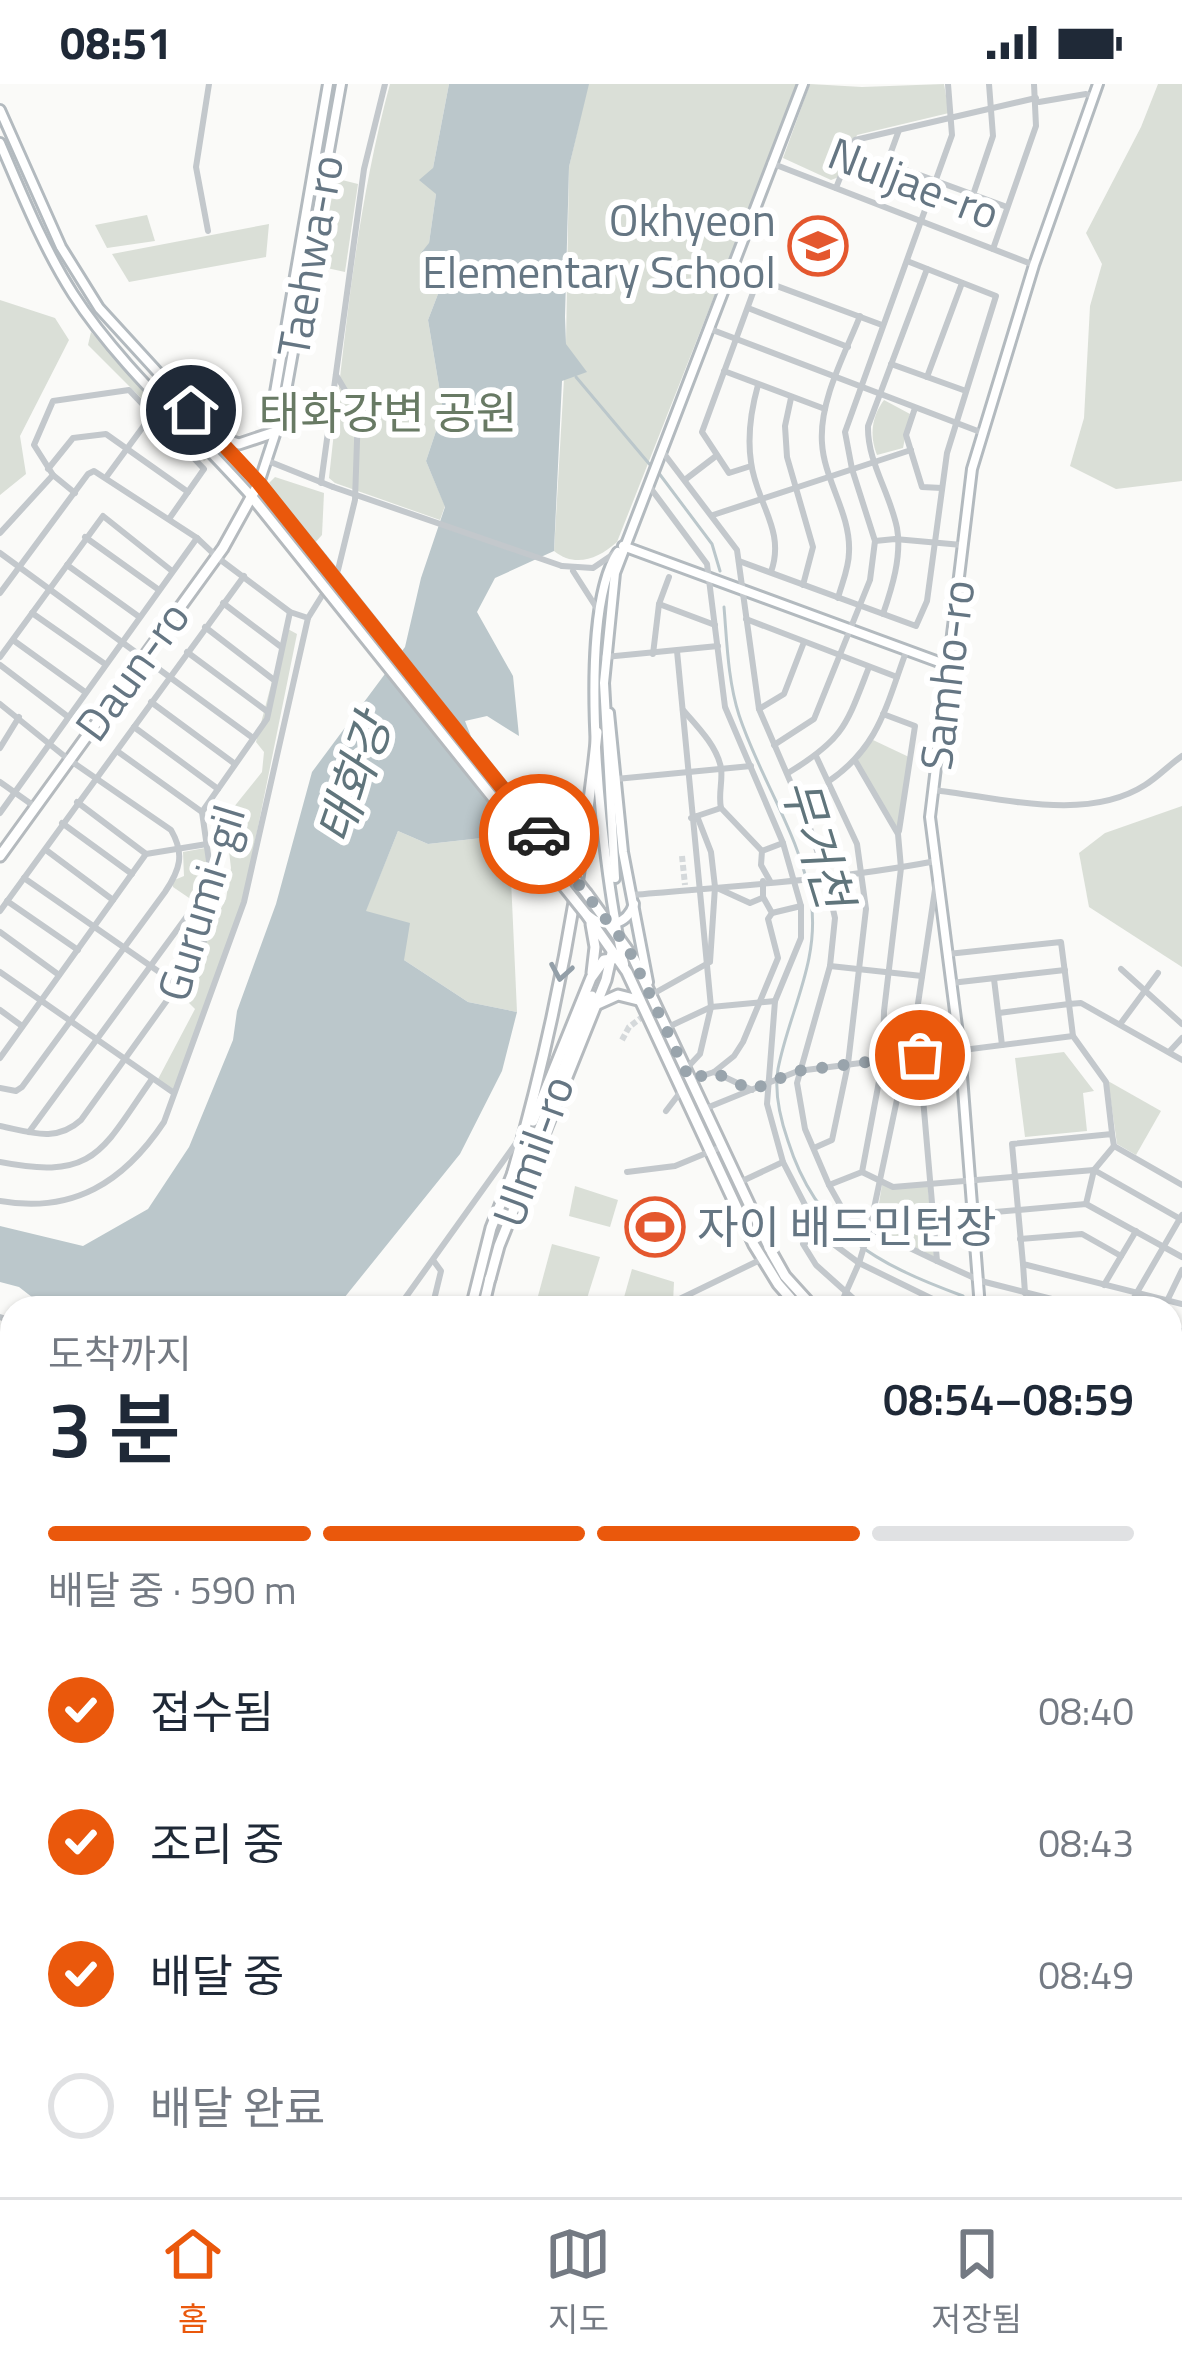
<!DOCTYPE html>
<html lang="ko">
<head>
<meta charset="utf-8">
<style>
  :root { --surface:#fff; --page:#f2f2f3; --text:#1f2937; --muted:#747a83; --line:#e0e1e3; --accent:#ea580c }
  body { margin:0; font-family:"Titillium Web","Noto Sans KR",sans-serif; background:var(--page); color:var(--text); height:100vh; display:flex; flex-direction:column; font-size:45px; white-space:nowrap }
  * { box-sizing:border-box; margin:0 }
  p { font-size:39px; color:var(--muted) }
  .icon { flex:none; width:66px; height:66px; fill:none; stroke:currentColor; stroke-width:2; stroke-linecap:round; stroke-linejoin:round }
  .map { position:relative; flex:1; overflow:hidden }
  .drawer { position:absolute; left:0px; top:1212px; width:1182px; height:903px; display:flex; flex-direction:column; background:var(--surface); border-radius:36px 36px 0 0; box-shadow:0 3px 9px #0004 }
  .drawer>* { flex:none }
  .pin { position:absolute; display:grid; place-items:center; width:102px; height:102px; color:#fff; margin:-51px; border:6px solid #fff; border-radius:50%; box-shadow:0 3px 12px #0007 }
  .courier { position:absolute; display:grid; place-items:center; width:120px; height:120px; margin:-60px; border:9px solid #ea580c; border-radius:50%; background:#fff; color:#222; box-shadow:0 3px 15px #0007 }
  .head em { font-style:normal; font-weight:600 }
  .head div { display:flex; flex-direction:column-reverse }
  .head { display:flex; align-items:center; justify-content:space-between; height:204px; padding:0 48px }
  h1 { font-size:78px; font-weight:600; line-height:90px }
  .bar { display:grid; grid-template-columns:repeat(4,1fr); gap:18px 12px; align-content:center; height:144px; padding:0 48px }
  .bar i { height:15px; border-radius:9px; background:var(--line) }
  .bar .active { background:var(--accent) }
  .bar p { grid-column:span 4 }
  ol { padding:0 48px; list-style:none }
  li { display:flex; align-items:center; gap:36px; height:132px }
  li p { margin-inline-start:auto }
  li .icon { padding:12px; border-radius:50%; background:var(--accent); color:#fff; stroke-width:4 }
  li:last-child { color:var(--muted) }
  li i { width:66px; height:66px; border:6px solid var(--line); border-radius:50% }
  .status { display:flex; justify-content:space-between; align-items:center; height:84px; padding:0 60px; background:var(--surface); direction:ltr }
  .status svg { height:33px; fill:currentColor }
  .tabs { display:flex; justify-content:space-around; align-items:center; height:168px; border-top:3px solid var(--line); background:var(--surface); font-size:33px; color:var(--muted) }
  .tabs a { display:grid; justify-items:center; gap:6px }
  .tabs .active { color:var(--accent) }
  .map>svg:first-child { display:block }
  .green { fill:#dadfd7 }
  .water { fill:#bbc7cb }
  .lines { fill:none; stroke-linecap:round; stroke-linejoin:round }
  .stream { stroke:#bbc7cb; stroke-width:3 }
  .minor-tunnel { stroke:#d5d9db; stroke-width:6; stroke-dasharray:6 3; stroke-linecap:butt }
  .secondary-tunnel { stroke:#d5d9db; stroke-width:8; stroke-dasharray:8 4; stroke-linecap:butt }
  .secondary-casing { stroke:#b3babf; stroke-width:14 }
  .primary-casing { stroke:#b5babe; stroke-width:15 }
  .motorway-casing { stroke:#b4b9bd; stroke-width:18 }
  .minor { stroke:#c3c8cc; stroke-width:6 }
  .tertiary { stroke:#c3c8cc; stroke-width:6 }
  .secondary { stroke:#fff; stroke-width:8 }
  .primary { stroke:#fff; stroke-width:9 }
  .motorway { stroke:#fff; stroke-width:12 }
  .primary-bridge-casing { stroke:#b5babe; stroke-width:15; stroke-linecap:butt }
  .minor-bridge { stroke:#c3c8cc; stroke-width:6 }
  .tertiary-bridge { stroke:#c3c8cc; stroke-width:6 }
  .primary-bridge { stroke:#fff; stroke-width:9 }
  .oneway { stroke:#939fa8 }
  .done { stroke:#99a4ac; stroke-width:12; stroke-dasharray:0 21.6 }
  .route { stroke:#ea580c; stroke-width:15 }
  .labels { text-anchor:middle; stroke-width:12; stroke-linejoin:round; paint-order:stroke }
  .street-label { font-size:45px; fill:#657683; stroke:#fff }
  .poi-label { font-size:45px; fill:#657683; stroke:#fff; text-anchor:end }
  .park-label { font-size:45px; fill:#687a64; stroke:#fff }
  .water-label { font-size:48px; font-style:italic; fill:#60757c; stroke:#fff }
</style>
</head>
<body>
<div class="status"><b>08:51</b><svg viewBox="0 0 49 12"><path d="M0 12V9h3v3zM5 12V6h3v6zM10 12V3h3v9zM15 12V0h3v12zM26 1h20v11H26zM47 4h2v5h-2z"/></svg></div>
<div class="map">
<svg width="1182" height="2113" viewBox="0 0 1182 2113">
  <rect width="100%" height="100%" fill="#fafaf8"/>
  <g class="green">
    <path d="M390,0h59l-16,84 3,26 -7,49 13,10 -4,41 -10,26 15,90 -17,51 19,45 -5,14 -105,-37 -6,-5c15,-133 26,-265 61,-394z"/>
    <path d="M588,0h210l-181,458c-19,17 -42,26 -63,9l12,-207 3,-177z"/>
    <polygon points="810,0 862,3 944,0 949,29 857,51 839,93 831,96 783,74"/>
    <polygon points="1158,0 1182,0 1182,397 1116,405 1070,382 1084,334 1090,222 1102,180 1086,149 1141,43"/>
    <polygon points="326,92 358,100 345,188 309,180"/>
    <polygon points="147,131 155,157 107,164 95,141"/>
    <polygon points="269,140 266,173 129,198 112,170"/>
    <polygon points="0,216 55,234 69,256 20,352 26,390 0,411"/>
    <polygon points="91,248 209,373 204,377 88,261"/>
    <path d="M884,316l26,14 -7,34 -26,7c-8,-20 -5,-39 7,-55z"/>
    <polygon points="275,393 324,409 322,451 312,462 269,399"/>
    <polygon points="286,544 297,550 241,827 174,1009 157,997 195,925 177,907 226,815 231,784 225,734 262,688 264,668 256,658"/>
    <polygon points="873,656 909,673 898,750 856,678"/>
    <polygon points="1182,722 1182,883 1089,823 1079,769 1105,749"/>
    <polygon points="398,747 428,760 509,751 517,928 468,918 404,876 365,828"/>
    <polygon points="205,764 209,796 195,818 173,803 172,797 184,792 183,768"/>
    <polygon points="1064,968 1094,1007 1083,1009 1087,1047 1025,1053 1015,974"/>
    <polygon points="1108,997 1161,1027 1136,1071 1117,1060"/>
    <polygon points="882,1101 928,1103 934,1173 875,1143"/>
    <polygon points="575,1102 618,1116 610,1143 569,1132"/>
    <polygon points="552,1160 600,1173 584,1224 538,1212"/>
    <polygon points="632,1185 674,1198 673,1219 661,1224 621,1224"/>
    <polygon points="0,2003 12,2007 12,2103 118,2103 115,2113 0,2113"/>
  </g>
  <g class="water">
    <polygon points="449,0 589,0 569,83 565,233 566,260 587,288 562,297 554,467 495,494 477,528 513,592 519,652 487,632 465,637 509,751 428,760 398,747 366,827 410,839 404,876 468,918 517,928 502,987 460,1070 336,1224 46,1224 19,1203 0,1198 0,1142 83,1162 148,1125 189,1063 233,956 237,927 276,820 312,688 405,563 421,494 445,423 426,377 443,326 428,236 438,210 442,170 421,169 429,159 436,110 419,96 433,84"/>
    <polygon points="12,1347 12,1601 0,1612 0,1368"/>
  </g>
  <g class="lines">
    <g class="stream">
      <polyline points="576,293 651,382"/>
      <polyline points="658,388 712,460 720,487"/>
      <path d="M724,523c3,36 4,74 15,108 21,64 61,119 72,186 9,60 -22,111 -33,168 -4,24 2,49 10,72 29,92 88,123 175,155"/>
      <polyline points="988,1220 1006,1224"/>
      <polyline points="1170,1263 1182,1266"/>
      <polyline points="0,1991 12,1995"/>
    </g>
    <g class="minor-tunnel">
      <polyline points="682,772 685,801"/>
      <polyline points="622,956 629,943 641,934"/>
    </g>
    <polyline class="secondary-tunnel" points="592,912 604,880"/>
    <defs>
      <g id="secondary">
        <polyline points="0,26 61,163 99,224 259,399 282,329 341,0"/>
        <path d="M0,59c22,51 43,104 73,151 47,73 121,137 179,203"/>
        <polyline points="276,341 272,326 328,0"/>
        <polyline points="623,462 947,581"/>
        <path d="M618,468c-46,68 -14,330 6,412"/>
        <polyline points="609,629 623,768 648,898"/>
        <polyline points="615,794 604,599 615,489 803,0"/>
        <path d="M589,832c17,14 38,9 45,-12"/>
        <polyline points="980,1224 960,966 930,733 972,385 1034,181 1098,0"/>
        <polyline points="1170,1330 1182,1328"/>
      </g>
      <g id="primary">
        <polyline points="216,353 239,360 275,348"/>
        <polyline points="252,413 317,494"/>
        <polyline points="0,772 223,464 259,399 320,475"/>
        <polyline points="587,810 634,875 772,1169 785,1192 814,1224"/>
        <polyline points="586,830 627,888 754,1161 778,1200 799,1224"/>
        <polyline points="591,840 595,863 592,889"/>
        <polyline points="598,920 618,911 638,916"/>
        <polyline points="533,1037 591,894 604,876 620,874"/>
        <path d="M513,1088c41,-143 69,-291 84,-440"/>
        <polyline points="510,1120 592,912"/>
        <polyline points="490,1195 499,1162 606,896 612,869"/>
        <polyline points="471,1224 491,1144 514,1086"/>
        <polyline points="483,1224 490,1194"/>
        <polyline points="1170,1431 1182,1434"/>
        <polyline points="1170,1443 1182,1446"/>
        <polyline points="203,2113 204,2103"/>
        <polyline points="218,2113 219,2103"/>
      </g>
      <g id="motorway">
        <polyline points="1170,1311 1182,1308"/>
        <polyline points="1170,1324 1182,1321"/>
        <polyline points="510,2113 515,2103"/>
        <polyline points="529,2113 534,2103"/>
        <polyline points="545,2113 549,2103"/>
      </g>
    </defs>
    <use href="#secondary" class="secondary-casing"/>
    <use href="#primary" class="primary-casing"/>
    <use href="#motorway" class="motorway-casing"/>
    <g class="minor">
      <polyline points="1039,18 1086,10 1094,13"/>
      <polyline points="899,46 887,79 1007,123"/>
      <polyline points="836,104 855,56 1036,14"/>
      <polyline points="973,111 993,52 989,0"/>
      <polyline points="208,147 196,83 209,0"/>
      <polyline points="993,165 1036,42 1034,0"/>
      <polyline points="748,224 848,263"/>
      <polyline points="710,245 983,349"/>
      <polyline points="891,280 966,307"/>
      <polyline points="724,287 825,325"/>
      <polyline points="927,293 962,199"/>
      <path d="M758,301c-7,25 -11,50 -7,77 5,41 35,68 20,110"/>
      <polyline points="791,314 785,342 787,373 813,463 803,501"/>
      <polyline points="915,324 906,351 922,403 942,404"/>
      <polyline points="662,367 737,466 759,625 809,741 826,795 835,834 830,882 797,999 805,1045 829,1101 843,1126 868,1144 937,1177 981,1197 1087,1224"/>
      <polyline points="751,382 729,389 702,348 758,195 882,241"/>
      <polyline points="48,385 73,354 106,350 188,408"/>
      <polyline points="53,391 34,361 53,317 129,306 204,385 169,435"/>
      <polyline points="107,392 151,332"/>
      <polyline points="686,395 716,372"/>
      <polyline points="649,402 707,480 725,623 783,759 801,822 801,854 775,917 767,1020 783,1078 820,1150 859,1179 951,1224"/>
      <polyline points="713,431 911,366"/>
      <polyline points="0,449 53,391 75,409"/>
      <polyline points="85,453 159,506"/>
      <polyline points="875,457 895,455 962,461"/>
      <polyline points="0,469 253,654"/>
      <polyline points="739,477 916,542 927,517 947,369 996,212 907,177"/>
      <polyline points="67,481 138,532"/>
      <polyline points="0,509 88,390 94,387 197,454 216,472"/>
      <path d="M838,514c4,-15 11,-30 11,-46 2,-38 -25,-72 -27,-109 -3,-42 23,-89 38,-127"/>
      <polyline points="223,519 280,562"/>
      <polyline points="659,520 715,541"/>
      <polyline points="32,529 105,580"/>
      <path d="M883,530c9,-26 19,-58 14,-86 -7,-35 -30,-67 -29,-102l59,-157"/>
      <polyline points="308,534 338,486 355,416 358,328 336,291"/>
      <polyline points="746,535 897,593"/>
      <polyline points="205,543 274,596"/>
      <polyline points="13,556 85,608"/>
      <polyline points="677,567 711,923 700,970 685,986"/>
      <polyline points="187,568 268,628"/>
      <polyline points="653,570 659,520 669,493"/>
      <polyline points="0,573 103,432 172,487"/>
      <polyline points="605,573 718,562"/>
      <polyline points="0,581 67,632"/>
      <polyline points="151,618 235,680"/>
      <path d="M0,620l68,55 103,71c14,24 9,40 -6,62l-143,195 -6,4 -16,-3"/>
      <polyline points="759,625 784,610 804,558"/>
      <path d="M683,626c14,16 34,36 38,58 2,13 -3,26 0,40"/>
      <polyline points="883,630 915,642 899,747"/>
      <polyline points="134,643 218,705"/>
      <polyline points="774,661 814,635 870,496 875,457 852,385 845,348 952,51 948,0"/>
      <polyline points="0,664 19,633"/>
      <polyline points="117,667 202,728"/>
      <path d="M788,689c56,-34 58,-47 81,-106"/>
      <polyline points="616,695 751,682"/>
      <path d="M829,697c50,-34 57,-75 77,-129"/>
      <polyline points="0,698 34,722"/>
      <path d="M933,706c65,7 153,33 212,-5 13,-8 24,-20 37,-29"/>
      <polyline points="77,718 146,770"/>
      <polyline points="0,729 197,454"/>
      <polyline points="697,732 711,768 715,803"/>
      <polyline points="691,734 721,724 762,767"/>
      <polyline points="62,739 132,790"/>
      <polyline points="46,766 113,816"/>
      <polyline points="24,794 178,901"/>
      <polyline points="770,797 761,781 762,767 783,759"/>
      <polyline points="936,799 916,933 937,1177"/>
      <path d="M632,811c102,-9 204,-15 304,-34"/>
      <polyline points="7,817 78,866"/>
      <polyline points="0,827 244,492"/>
      <polyline points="772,829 801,822"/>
      <polyline points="0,848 59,891"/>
      <polyline points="948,870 1061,858 1069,920 1081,919 1182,976"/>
      <polyline points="830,882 922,892"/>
      <polyline points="1121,885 1182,940"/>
      <polyline points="0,888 174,1009"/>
      <polyline points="994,895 1002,961"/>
      <polyline points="951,899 1065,886"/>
      <polyline points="651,911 710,878 715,803 750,819 762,814"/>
      <polyline points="0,926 22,942"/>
      <polyline points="999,929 1069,920 1073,952"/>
      <polyline points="1121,939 1158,889"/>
      <polyline points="666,944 711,923 775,917"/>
      <polyline points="1169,968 1182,954"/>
      <polyline points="0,974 146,770 207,760"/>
      <polyline points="798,987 1073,952 1106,998 1112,1049"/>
      <polyline points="714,988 752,1006"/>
      <polyline points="690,996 714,988 734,972 743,958 778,874 768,835 772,829 763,813 763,797"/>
      <polyline points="898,1012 923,1009"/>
      <polyline points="704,1025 768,999"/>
      <polyline points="666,1027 682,1006"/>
      <path d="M0,1042c30,6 56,17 81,-6l115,-160 21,-51 -14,-13"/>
      <polyline points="29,1048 212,798 202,728 267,635 290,528"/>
      <polyline points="814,1064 832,1056 848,980 866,825 857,760 816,672"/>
      <path d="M0,1078c96,19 102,-12 152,-83"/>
      <polyline points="627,1088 675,1082 721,1063"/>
      <polyline points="862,1088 893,1103 1094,1086 1182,1136"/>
      <polyline points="738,1099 783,1078"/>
      <polyline points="829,1101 862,1088 883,976 884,927 901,784 898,750 856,678"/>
      <polyline points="1182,1101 1114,1062 1112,1050 1012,1060 1023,1180 1182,1220"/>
      <polyline points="1086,1120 1094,1086 1114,1062"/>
      <polyline points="972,1130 1086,1120 1182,1173"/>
      <polyline points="870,1143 906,973"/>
      <polyline points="820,1150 803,1160 816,1181 864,1224"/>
      <polyline points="1020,1155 1082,1150 1121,1172"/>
      <polyline points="1023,1180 1025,1209"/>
      <polyline points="1104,1201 1136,1147"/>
      <polyline points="1168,1215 1182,1186"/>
      <polyline points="398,1224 519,1055"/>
      <polyline points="432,1224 441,1187 433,1176"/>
      <polyline points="661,1224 762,1175"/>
      <polyline points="839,1224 859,1179"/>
      <polyline points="1128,1224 1182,1131"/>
      <polyline points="0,1233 12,1237"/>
      <polyline points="1170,1244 1182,1247"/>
      <polyline points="1170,1279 1182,1282"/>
      <polyline points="0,1290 12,1254"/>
      <polyline points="1170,1398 1175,1378 1182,1376"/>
      <polyline points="1170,1505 1182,1496"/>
      <polyline points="1170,1595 1182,1572"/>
      <polyline points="1170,1722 1182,1699"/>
      <polyline points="1170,1805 1182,1811"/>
      <polyline points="1170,1838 1182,1814"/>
      <polyline points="1170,1859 1182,1865"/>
      <polyline points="1170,1918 1182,1924"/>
      <polyline points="0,1979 12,1982"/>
      <polyline points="1170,1997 1182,2001"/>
      <polyline points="0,1998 12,2001"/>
      <polyline points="1170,2094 1182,2091"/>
      <polyline points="652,2103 662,2113"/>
      <polyline points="693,2103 705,2113"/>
      <polyline points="747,2103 760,2113"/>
      <polyline points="810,2103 822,2113"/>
      <polyline points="873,2103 885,2113"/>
      <polyline points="944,2103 946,2113"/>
      <polyline points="1002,2103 1005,2113"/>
      <polyline points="1061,2103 1063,2113"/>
      <polyline points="281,2113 281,2103"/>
      <polyline points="453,2113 458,2103"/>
      <polyline points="608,2113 613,2103"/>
      <polyline points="775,2113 784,2103"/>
      <polyline points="1092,2113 1136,2103"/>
    </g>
    <g class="tertiary">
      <polyline points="771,79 1034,181"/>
      <polyline points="268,377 333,403"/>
      <polyline points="321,399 364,85 385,0"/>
      <polyline points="562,482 593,484 618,467"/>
      <polyline points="573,487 598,526"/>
      <path d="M0,1117c73,13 124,-19 164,-79l80,-220 64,-284 -18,-6 -72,-54"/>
    </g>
    <use href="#secondary" class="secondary"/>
    <use href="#primary" class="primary"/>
    <use href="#motorway" class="motorway"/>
    <defs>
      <g id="primary-bridge">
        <polyline points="320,475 587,810"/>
        <polyline points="317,494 586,830"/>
      </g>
    </defs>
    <use href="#primary-bridge" class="primary-bridge-casing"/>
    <g class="minor-bridge">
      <polyline points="768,999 798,987"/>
      <polyline points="859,1179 870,1143"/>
    </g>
    <polyline class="tertiary-bridge" points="333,403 562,482"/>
    <use href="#primary-bridge" class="primary-bridge"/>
  </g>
  <defs><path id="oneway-chevron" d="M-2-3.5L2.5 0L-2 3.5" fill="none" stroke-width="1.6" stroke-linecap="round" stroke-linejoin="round" transform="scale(3)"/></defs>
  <use class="oneway" href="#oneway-chevron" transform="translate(561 888) rotate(100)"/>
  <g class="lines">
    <polyline class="done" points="539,750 627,862 690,996 713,988 752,1006 797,987 920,971"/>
    <polyline class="route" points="191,326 259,399 539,750"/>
  </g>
  <defs>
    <symbol id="school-ring" viewBox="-11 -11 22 22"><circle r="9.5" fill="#fff" stroke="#e4572e" stroke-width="1.5"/><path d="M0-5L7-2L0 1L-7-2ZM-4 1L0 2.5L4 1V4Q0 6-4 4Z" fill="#e4572e"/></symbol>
    <symbol id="stadium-ring" viewBox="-11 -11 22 22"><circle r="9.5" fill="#fff" stroke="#e4572e" stroke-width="1.5"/><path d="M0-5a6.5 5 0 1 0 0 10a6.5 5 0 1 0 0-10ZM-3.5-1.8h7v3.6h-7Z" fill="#e4572e"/></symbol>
  </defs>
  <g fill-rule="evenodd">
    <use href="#school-ring" x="785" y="129" width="66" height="66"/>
    <use href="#stadium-ring" x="622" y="1110" width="66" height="66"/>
  </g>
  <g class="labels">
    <g class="street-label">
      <text transform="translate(914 99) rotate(21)" y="16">Nuljae-ro</text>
      <text transform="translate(310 172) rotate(-80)" y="16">Taehwa-ro</text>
      <text transform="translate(132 587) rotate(-54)" y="16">Daun-ro</text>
      <text transform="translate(947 591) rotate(-83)" y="16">Samho-ro</text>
      <text transform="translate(201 819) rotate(-73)" y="16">Gurumi-gil</text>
      <text transform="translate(533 1067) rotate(-70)" y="16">Ulmil-ro</text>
    </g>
    <g class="poi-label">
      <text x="776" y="152">Okhyeon<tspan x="776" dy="52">Elementary School</tspan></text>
      <text x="697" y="1159" text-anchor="start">자이 배드민턴장</text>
    </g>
    <g class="park-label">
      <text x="388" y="345">태화강변 공원</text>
    </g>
    <g class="water-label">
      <text transform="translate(354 695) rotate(-71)" y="17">태화강</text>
      <text transform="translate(817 759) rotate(73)" y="17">무거천</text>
    </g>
  </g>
</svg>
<div class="pin" style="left:920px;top:971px;background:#ea580c"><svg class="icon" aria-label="bag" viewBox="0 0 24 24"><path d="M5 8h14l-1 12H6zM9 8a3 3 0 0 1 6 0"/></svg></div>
<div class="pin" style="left:191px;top:326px;background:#1f2937"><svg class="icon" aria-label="home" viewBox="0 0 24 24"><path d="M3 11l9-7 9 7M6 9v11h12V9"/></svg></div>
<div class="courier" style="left:539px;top:750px"><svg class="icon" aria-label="car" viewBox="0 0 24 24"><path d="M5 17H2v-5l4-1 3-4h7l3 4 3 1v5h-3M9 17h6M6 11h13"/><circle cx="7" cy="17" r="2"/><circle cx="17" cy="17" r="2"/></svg></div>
<section class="drawer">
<div class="head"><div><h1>3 분</h1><p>도착까지</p></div><em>08:54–08:59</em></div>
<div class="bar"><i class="active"></i><i class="active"></i><i class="active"></i><i></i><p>배달 중 · 590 m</p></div>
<ol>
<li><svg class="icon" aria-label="check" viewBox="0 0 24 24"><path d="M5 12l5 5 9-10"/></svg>접수됨<p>08:40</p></li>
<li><svg class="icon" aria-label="check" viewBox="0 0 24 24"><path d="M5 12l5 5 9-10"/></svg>조리 중<p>08:43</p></li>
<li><svg class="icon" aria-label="check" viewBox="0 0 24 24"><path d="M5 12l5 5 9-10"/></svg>배달 중<p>08:49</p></li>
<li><i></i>배달 완료</li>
</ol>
</section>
</div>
<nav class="tabs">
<a class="active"><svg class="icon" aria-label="home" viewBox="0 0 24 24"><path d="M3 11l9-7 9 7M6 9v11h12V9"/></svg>홈</a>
<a><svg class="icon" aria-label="map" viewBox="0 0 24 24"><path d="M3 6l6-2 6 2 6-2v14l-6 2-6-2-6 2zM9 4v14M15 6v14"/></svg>지도</a>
<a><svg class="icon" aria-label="saved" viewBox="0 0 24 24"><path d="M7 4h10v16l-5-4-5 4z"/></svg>저장됨</a>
</nav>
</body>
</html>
